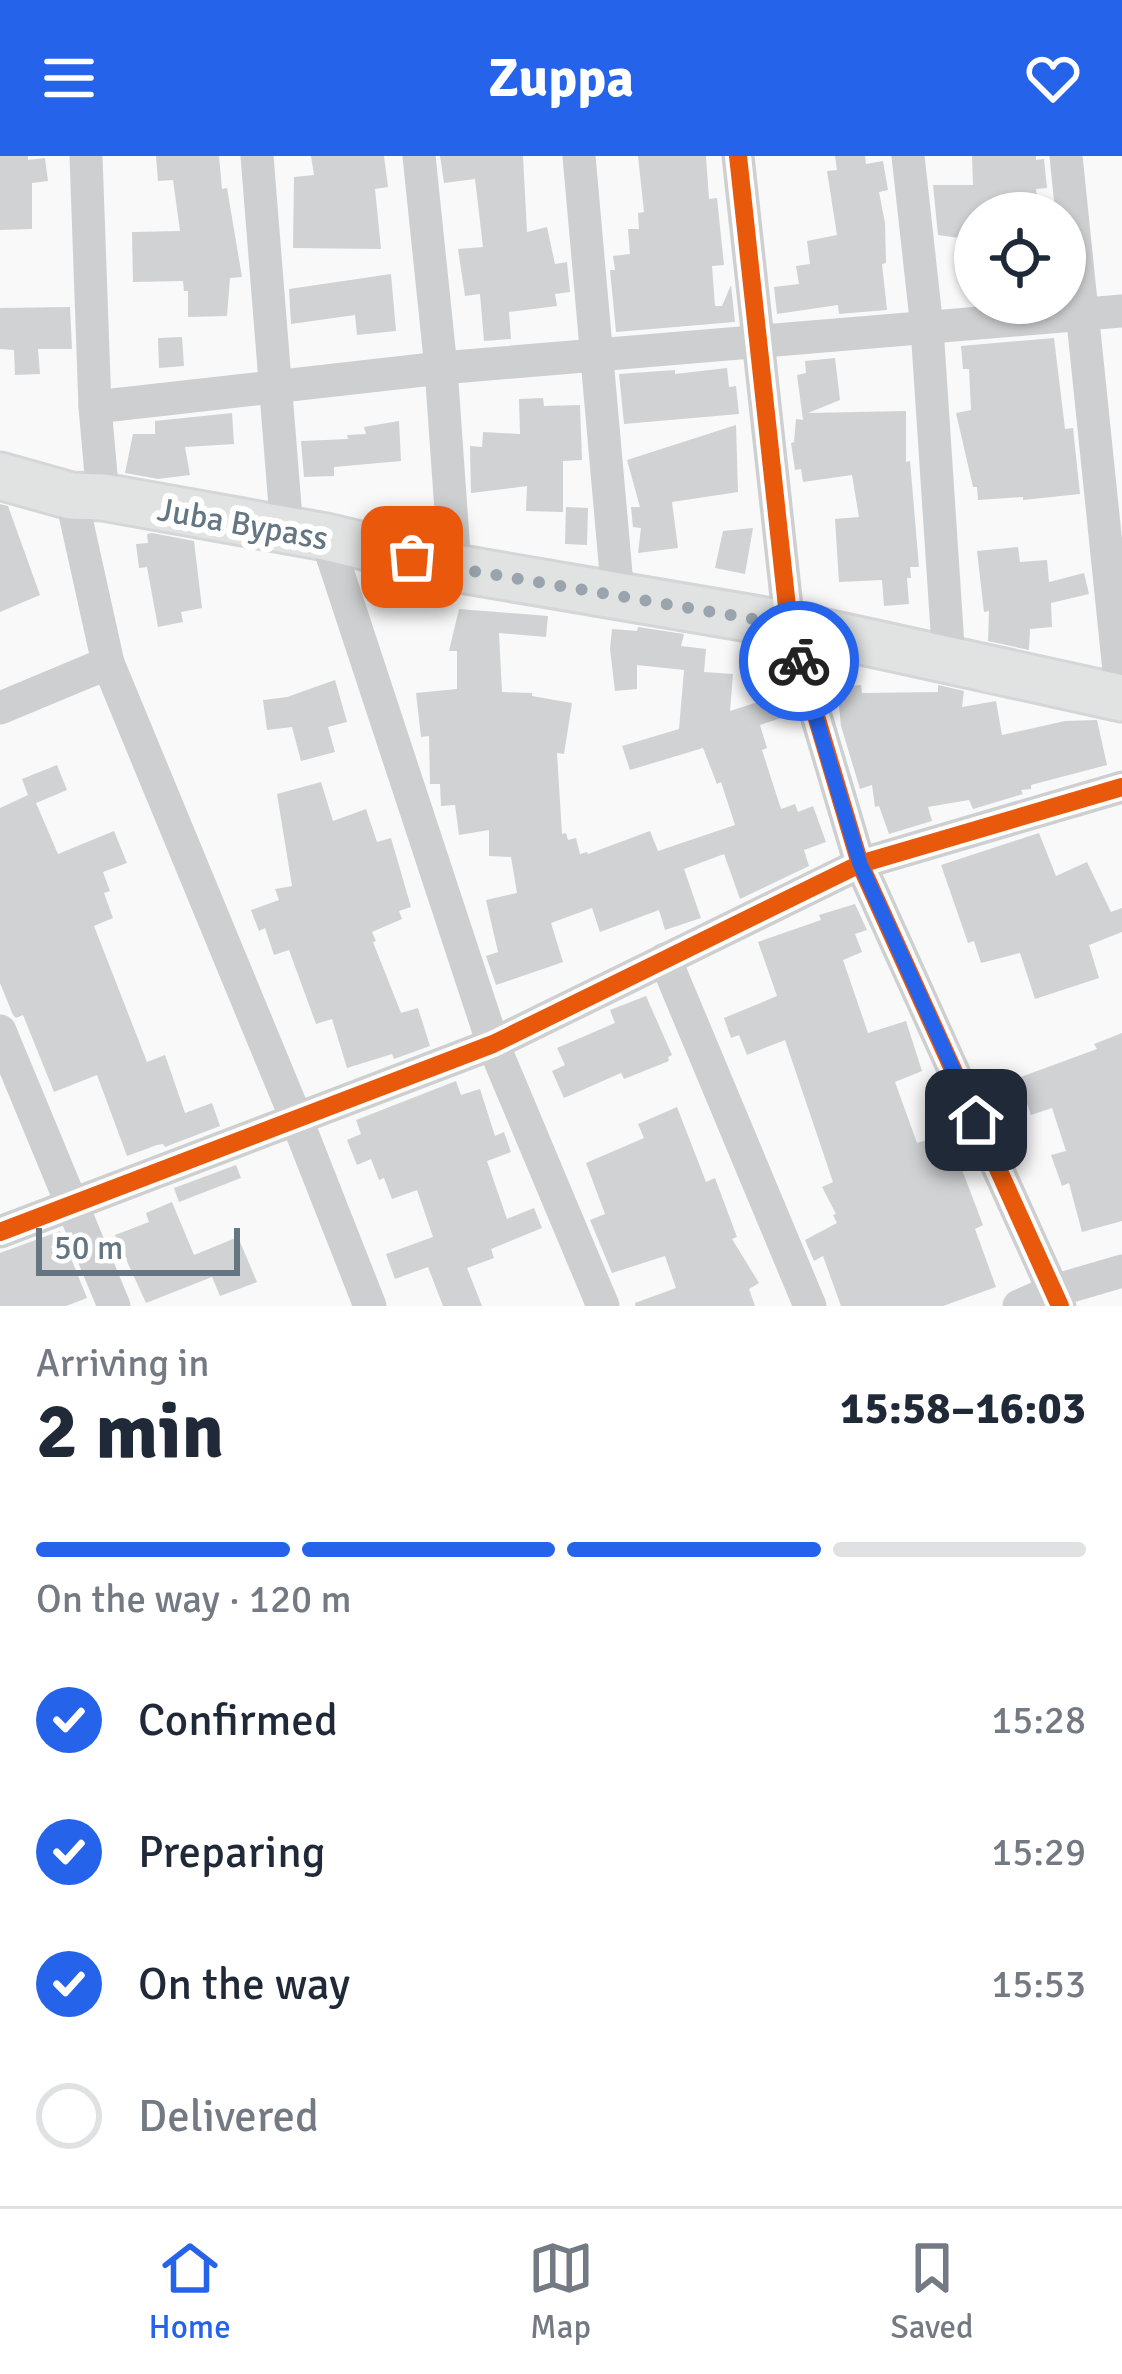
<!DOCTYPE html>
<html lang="en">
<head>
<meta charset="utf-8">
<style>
  :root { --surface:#fff; --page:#f6f6f7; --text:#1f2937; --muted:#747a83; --line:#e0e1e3; --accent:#2563eb }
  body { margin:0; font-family:Signika,sans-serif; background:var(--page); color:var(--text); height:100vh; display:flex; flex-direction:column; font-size:45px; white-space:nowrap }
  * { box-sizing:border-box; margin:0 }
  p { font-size:39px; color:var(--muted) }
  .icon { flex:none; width:66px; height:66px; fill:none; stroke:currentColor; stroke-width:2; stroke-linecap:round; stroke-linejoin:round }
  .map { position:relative; height:1150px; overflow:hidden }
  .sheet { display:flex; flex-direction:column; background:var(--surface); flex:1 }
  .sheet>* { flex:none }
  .tools { position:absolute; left:954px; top:36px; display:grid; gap:24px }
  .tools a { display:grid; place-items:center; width:132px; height:132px; border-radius:50%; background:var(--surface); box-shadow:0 3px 9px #0004; font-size:60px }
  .scale { position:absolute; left:36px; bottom:30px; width:204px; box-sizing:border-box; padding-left:12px; border:6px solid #657683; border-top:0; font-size:33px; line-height:42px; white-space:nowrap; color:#657683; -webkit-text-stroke:9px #fff; paint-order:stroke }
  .pin { position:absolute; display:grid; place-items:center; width:102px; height:102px; color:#fff; margin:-51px; border-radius:24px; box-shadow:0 6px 18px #0006 }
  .courier { position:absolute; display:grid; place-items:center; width:120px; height:120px; margin:-60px; border:9px solid #2563eb; border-radius:50%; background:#fff; color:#222; box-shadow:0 3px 15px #0007 }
  .head em { font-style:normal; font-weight:800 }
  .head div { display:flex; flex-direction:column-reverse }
  .head { display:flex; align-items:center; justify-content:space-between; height:204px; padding:0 36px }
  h1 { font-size:78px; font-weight:800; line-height:90px }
  .bar { display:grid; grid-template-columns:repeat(4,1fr); gap:18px 12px; align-content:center; height:144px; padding:0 36px }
  .bar i { height:15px; border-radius:9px; background:var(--line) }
  .bar .on { background:var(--accent) }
  .bar p { grid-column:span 4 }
  ol { padding:0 36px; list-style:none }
  li { display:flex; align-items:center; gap:36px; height:132px }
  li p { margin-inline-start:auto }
  li .icon { padding:12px; border-radius:50%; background:var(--accent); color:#fff; stroke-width:4 }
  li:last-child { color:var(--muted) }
  li i { width:66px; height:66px; border:6px solid var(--line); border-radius:50% }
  header { display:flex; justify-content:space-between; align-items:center; height:156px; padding:0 36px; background:var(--accent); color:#fff; font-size:54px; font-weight:800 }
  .menu { display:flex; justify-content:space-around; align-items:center; height:168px; border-top:3px solid var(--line); background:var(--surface); font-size:33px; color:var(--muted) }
  .menu a { display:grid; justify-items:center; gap:6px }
  .menu .on { color:var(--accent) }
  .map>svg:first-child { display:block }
  .building { fill:#d0d2d3 }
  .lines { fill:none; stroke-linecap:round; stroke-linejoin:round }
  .secondary-casing { stroke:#d5d6d7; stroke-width:51 }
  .minor { stroke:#cecfd0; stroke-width:33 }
  .secondary { stroke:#e1e2e2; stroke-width:45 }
  .cycleway-casing { stroke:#fff; stroke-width:26 }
  .cycleway { stroke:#e8590c; stroke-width:18 }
  .done { stroke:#99a4ac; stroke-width:12; stroke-dasharray:0 21.6 }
  .route { stroke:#2563eb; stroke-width:15 }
  .labels { text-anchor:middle; stroke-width:12; stroke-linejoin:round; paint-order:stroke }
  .street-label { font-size:33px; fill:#657683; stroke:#fff }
</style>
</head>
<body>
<header><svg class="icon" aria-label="menu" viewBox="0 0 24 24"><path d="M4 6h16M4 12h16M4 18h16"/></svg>Zuppa<svg class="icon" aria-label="heart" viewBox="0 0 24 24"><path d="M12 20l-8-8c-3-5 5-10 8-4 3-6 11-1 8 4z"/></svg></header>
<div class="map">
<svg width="1122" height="1150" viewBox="0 0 1122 1150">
  <rect width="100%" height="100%" fill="#f9f9f9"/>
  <g class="building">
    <polygon points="0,0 28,0 28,4 45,2 48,25 32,27 32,73 0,74"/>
    <polygon points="156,0 219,0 222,33 227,32 242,121 230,122 227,160 188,161 188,135 184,135 183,125 133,126 132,76 180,75 173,24 158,25"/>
    <polygon points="311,0 384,0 388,31 375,33 381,93 293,92 294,21 314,19"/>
    <polygon points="440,0 523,0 527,76 547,71 555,108 567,106 570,136 555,138 557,150 509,156 511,183 484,185 480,138 465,140 458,93 483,91 475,23 444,27"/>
    <polygon points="638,0 706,0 709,43 717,42 724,109 712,110 715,150 722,150 731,129 735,166 616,176 610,114 615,114 613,100 630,98 628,73 639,73 638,57 644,56"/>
    <polygon points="835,0 865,0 866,8 883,5 888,34 879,36 885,67 886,107 882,108 887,154 839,158 838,149 777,158 774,131 799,128 796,110 810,108 807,85 837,79 827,15 837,14"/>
    <polygon points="972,0 1036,0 1036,4 1044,3 1047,32 1036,33 1038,47 975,54 975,84 938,79 933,29 973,29"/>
    <polygon points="391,118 396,175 357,179 355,159 291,168 289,133"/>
    <polygon points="70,151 72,193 38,193 40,218 15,219 14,194 0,193 0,152"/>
    <polygon points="182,181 184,210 159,212 158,182"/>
    <polygon points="1054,182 1065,273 1073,272 1080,338 1023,344 1023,341 978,344 977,331 973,331 956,257 971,254 969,213 963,213 961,190"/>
    <polygon points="835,202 840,244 808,257 906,255 906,306 910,305 919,411 910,411 911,422 907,422 909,448 884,450 882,424 839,426 835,363 859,361 852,319 803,326 801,313 795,314 791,287 794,286 796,263 803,264 797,219 806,217 805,205"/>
    <polygon points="727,212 729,231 736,230 739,258 624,268 619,218 675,214 675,218"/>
    <polygon points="543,242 544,250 580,249 582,304 563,305 563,356 526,355 527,330 471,337 470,290 482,291 483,276 520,278 519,243"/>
    <polygon points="232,257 234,288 185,291 190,319 158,323 125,317 133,278 155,278 155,265"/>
    <polygon points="399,265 401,305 334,311 334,320 304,321 301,285 348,283 347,279 366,278 364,271"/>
    <polygon points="736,269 738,336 672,346 678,392 638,397 641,372 633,371 631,351 640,351 627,304"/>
    <polygon points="0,348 8,350 40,439 0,456"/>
    <polygon points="566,351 588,352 587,389 565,388"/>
    <polygon points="753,372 745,418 715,412 723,375"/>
    <polygon points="152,377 194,385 202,452 181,456 183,466 158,471 147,411 139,412 136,388 148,387 147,378"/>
    <polygon points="1018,391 1020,406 1047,404 1049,426 1084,417 1089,438 1051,447 1052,471 1030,473 1029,494 988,485 989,455 984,456 977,395"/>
    <polygon points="459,453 548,460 546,481 499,477 502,536 532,537 532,540 572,547 564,598 557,597 562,678 566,677 568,684 576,682 580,698 587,696 588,698 650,675 658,695 735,669 721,626 717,628 703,592 630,614 622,590 679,573 684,514 637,509 637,533 615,535 610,493 612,473 637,475 638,471 684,478 681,490 706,493 704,516 733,518 730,555 773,541 781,562 760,569 767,592 762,594 781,653 795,648 798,656 813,650 826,686 804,694 809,710 740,743 724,698 684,713 701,762 665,774 659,754 600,776 592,752 551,767 563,806 496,829 486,800 498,796 486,744 517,737 511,701 489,700 489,674 459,679 455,649 441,650 440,628 430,628 429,580 421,581 416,537 457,533 457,495 449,495"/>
    <polygon points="335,524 347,566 328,571 335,596 301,605 292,571 267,574 263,544 287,541"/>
    <polygon points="861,529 862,537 938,536 938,529 964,535 962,551 996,545 1002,579 1065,565 1097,564 1107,609 1031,629 1031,633 1021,634 1023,638 973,653 969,644 928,651 932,665 889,678 879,650 875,651 872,629 860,633 841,570 837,531"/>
    <polygon points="57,609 67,634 36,647 58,698 114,675 127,707 103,716 110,735 104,737 113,762 94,770 147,906 165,899 185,957 212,947 220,970 165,991 163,988 157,989 127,1000 97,919 54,936 23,859 16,862 13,859 0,827 0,652 28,639 22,623"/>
    <polygon points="321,626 333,665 366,653 377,686 391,682 411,751 399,755 402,763 372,776 376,785 373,786 401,857 418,852 430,890 394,903 392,898 347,912 332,863 316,868 289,794 274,799 265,772 259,775 251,754 279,744 275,733 292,730 277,638"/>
    <polygon points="1039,677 1056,720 1087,706 1111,756 1122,752 1122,776 1089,789 1099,822 1035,843 1020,797 981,807 974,785 968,787 941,709"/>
    <polygon points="855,748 867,774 855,778 862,796 843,804 868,877 906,865 922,915 895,926 917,987 948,977 983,1069 975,1073 996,1131 943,1150 841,1150 823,1100 814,1105 805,1084 837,1067 833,1059 836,1058 822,1031 833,1026 785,884 747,899 739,879 731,882 724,862 777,840 758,786 821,764 819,759"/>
    <polygon points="646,840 672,899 668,901 669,905 624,923 621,917 564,942 552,915 565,909 557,892 615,867 610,854"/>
    <polygon points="1122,877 1122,1065 1082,1076 1069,1027 1062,1030 1051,999 1066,995 1052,952 1031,959 1018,922 1097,893 1094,888"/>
    <polygon points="456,925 461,939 480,933 495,980 504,976 511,996 487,1005 507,1063 534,1052 542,1072 491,1093 494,1102 467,1112 482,1150 443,1150 428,1111 395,1123 386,1098 433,1081 417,1034 392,1043 384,1022 379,1024 371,1003 357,1009 347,984 361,978 356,964"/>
    <polygon points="677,951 706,1026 715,1022 737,1081 732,1083 759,1127 749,1133 755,1150 635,1150 635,1147 676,1132 665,1100 612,1117 590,1064 605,1058 586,1007 644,982 638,968"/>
    <polygon points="236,1009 241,1022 179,1046 174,1032"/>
    <polygon points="172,1046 194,1099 238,1081 257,1126 220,1140 212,1121 146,1147 115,1079 149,1066 146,1057"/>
    <polygon points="60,1075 87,1142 66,1150 0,1150 0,1097"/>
  </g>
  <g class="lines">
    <defs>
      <polyline id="secondary" points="0,320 71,340 103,341 326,381 455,412 789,469 1122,542"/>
    </defs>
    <use href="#secondary" class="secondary-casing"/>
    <g class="minor">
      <polyline points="86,0 95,251 103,341"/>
      <polyline points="257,0 287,375"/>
      <polyline points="419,0 441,212 455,412"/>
      <polyline points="579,0 618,440"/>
      <polyline points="738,0 789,469 860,708 1060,1150"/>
      <polyline points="908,0 927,172 949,505"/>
      <polyline points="1066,0 1122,544"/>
      <polyline points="95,251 441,212 1122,155"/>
      <polyline points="71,340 108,507 296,962 370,1150"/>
      <polyline points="326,381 493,888 603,1150"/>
      <polyline points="0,552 108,507"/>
      <polyline points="665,803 810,1150"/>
      <polyline points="0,875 114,1150"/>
      <polyline points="0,1076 493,888 860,708 1122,631"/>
      <polyline points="1019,1150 1054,1135 1122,1115"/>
    </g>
    <use href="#secondary" class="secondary"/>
    <defs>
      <g id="cycleway">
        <polyline points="738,0 789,469 860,708 1060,1150"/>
        <polyline points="0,1076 493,888 860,708 1122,631"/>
      </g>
    </defs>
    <use href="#cycleway" class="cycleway-casing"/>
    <use href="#cycleway" class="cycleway"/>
  </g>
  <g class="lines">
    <polyline class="done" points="412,401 455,412 789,469 799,505"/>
    <polyline class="route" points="799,505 860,708 976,964"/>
  </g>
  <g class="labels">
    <g class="street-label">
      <text transform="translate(243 367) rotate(10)" y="12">Juba Bypass</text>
    </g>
  </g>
</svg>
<div class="tools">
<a><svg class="icon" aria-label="locate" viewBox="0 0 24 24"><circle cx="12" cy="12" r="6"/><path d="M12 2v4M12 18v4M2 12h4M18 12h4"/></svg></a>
</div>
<div class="scale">50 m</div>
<div class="pin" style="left:412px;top:401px;background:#ea580c"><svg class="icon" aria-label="bag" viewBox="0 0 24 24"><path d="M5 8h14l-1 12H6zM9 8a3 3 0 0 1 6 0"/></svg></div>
<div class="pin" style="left:976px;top:964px;background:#1f2937"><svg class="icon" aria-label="home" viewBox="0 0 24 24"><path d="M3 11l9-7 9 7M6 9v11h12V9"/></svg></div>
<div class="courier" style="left:799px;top:505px"><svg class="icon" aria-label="bike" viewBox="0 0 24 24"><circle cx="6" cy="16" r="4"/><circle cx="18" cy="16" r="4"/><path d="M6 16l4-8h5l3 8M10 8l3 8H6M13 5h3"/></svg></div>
</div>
<section class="sheet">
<div class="head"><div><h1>2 min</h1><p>Arriving in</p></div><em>15:58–16:03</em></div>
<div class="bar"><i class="on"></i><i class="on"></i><i class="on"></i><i></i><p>On the way · 120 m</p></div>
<ol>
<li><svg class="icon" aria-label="check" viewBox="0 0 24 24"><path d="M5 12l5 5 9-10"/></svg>Confirmed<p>15:28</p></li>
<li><svg class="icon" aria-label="check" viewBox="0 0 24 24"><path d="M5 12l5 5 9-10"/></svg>Preparing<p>15:29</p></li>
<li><svg class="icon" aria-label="check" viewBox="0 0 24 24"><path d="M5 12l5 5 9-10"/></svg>On the way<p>15:53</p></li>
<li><i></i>Delivered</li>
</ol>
</section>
<nav class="menu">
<a class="on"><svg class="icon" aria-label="home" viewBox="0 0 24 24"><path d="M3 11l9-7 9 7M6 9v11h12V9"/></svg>Home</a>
<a><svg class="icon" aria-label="map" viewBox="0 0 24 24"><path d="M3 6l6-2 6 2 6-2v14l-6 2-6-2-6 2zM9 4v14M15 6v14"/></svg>Map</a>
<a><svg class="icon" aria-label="saved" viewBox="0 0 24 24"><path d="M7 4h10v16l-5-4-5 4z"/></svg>Saved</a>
</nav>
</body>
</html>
